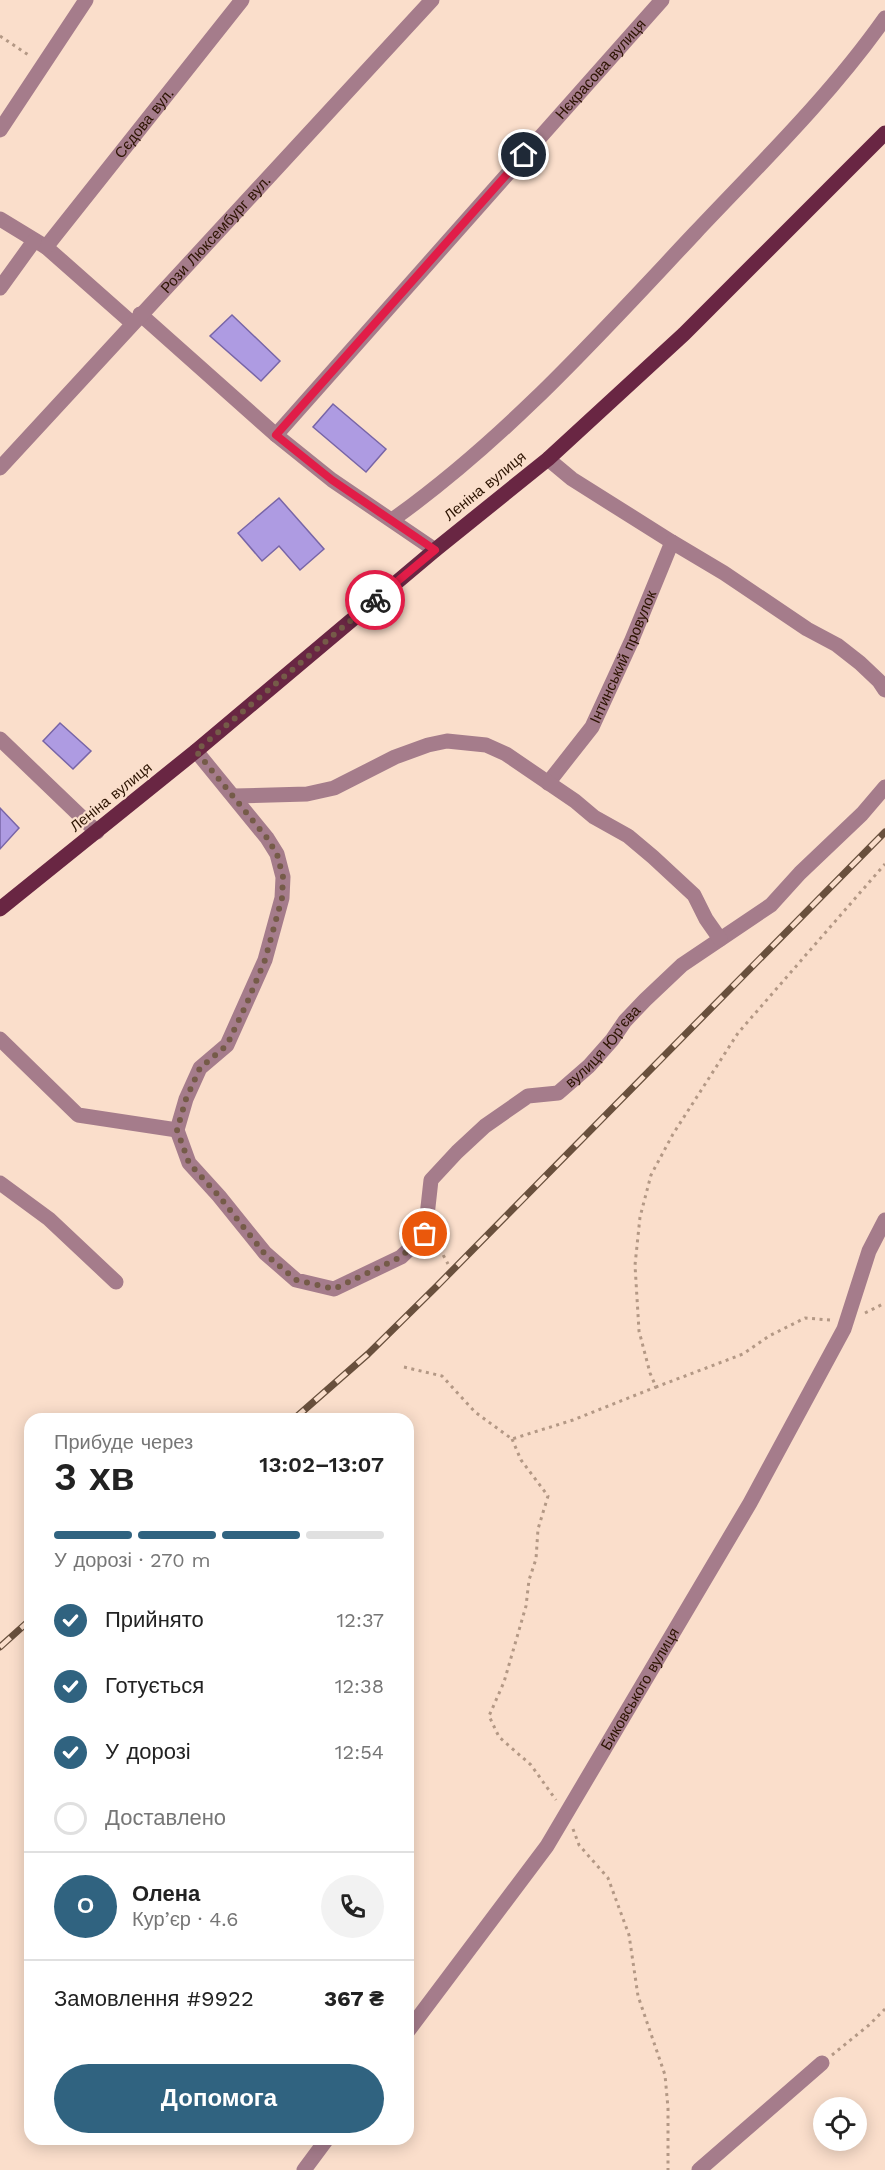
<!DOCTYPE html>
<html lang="uk">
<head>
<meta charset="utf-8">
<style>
  :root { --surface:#fff; --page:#f2f2f2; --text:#222; --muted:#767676; --line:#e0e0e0; --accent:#306380 }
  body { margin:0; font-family:"Work Sans",sans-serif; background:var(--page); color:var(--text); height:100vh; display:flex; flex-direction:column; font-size:22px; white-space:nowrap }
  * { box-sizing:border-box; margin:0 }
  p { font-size:20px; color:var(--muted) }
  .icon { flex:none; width:33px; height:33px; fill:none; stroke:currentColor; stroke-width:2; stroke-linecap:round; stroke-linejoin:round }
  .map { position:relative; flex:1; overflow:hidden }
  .details { position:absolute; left:24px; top:1413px; width:390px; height:732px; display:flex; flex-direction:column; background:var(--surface); border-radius:18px; box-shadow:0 3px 15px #0003 }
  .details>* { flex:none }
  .tools { position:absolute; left:813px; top:2097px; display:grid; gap:12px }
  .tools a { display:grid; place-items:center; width:54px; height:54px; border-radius:50%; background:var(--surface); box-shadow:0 3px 15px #0003; font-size:30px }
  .pin { position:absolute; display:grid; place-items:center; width:51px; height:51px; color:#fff; margin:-26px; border:3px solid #fff; border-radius:50%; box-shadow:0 2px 6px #0007 }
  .courier { position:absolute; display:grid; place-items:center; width:60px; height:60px; margin:-30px; border:4px solid #e11d48; border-radius:50%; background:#fff; color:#222; box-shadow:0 2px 8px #0007 }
  .head em { font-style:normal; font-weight:600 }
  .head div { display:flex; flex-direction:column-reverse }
  .head { display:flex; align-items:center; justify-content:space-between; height:102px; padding:0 30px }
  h1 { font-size:39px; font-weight:600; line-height:45px }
  .bar { display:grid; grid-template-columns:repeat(4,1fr); gap:9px 6px; align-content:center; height:72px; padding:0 30px }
  .bar i { height:8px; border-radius:4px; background:var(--line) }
  .bar .selected { background:var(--accent) }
  .bar p { grid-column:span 4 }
  .line { display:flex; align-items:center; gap:15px; padding:0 30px; border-top:2px solid var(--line) }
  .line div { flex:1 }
  .round { display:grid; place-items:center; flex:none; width:63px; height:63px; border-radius:32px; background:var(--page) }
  ol { padding:0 30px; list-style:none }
  li { display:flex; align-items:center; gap:18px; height:66px }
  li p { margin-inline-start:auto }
  li .icon { padding:6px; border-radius:50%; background:var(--accent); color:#fff; stroke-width:4 }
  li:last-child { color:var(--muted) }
  li i { width:33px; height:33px; border:3px solid var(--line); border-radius:50% }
  .primary-button { display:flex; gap:12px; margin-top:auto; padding:12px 30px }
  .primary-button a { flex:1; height:69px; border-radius:36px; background:var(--accent); color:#fff; font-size:24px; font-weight:600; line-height:69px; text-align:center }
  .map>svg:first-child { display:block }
  .building { fill:#ae9be2; stroke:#7865a7; stroke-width:1.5 }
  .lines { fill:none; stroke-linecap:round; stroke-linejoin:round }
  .path { stroke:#b39885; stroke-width:3; stroke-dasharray:3 4.5; stroke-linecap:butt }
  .minor { stroke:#a57c8b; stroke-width:15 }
  .major { stroke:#692643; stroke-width:15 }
  .rail-casing { stroke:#69503d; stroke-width:7 }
  .rail { stroke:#fadecb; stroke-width:4.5; stroke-dasharray:14; stroke-linecap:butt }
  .done { stroke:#755b48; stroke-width:6; stroke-dasharray:0 10.8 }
  .route { stroke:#e11d48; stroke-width:8 }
  .labels { text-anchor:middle; stroke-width:4.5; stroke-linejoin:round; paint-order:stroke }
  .street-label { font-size:15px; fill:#2d1402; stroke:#fadecb }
</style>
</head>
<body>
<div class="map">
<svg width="885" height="2170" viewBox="0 0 885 2170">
  <rect width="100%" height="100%" fill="#fadecb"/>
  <g class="building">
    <polygon points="232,315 280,361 261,381 210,336"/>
    <polygon points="333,404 386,449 366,472 313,427"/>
    <polygon points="279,498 324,549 300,570 279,546 262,561 238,533"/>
    <polygon points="60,723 91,751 73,769 43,741"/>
    <polygon points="0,808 19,828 0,849"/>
  </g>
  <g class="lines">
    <g class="path">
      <polyline points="0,36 30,56"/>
      <polyline points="432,1246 441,1251 448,1264"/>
      <polyline points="865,1313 885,1303"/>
      <polyline points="830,1320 805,1318 769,1336 743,1354 656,1387 650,1373 639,1331 635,1265 640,1217 651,1175 673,1134 738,1033 885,864"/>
      <polyline points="404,1367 442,1376 475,1412 512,1439 573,1420 656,1387"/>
      <polyline points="512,1439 521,1460 548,1496 538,1529 536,1559 529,1580 526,1606 504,1682 489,1716 499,1737 531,1765 556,1800"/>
      <polyline points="573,1829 579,1845 608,1878 629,1935 638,1996 665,2075 668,2108 668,2170"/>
      <polyline points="832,2055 869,2025 885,2009"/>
    </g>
    <g class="minor">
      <polyline points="0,130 86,0"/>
      <polyline points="0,219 46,247 132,323"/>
      <path id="s1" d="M46,247l196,-247"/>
      <polyline points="0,288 34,241"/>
      <polyline points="140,314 276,435 332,480 435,550"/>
      <path id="s2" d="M276,435l386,-435"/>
      <polyline points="548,459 572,479 672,542"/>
      <path id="s3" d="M0,468l432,-468"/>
      <path d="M392,520c114,-81 208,-186 303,-287 66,-70 135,-137 190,-215"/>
      <polyline points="0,739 97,832"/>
      <path id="s4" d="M196,751l71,87 10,16 6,23 -1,21 -17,62 -38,85 -27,23 -14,31 -9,31 12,33 30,33 46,57 31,27 38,9 67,-32 24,-23 6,-54 26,-28 28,-26 43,-30 30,-3 31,-27 23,-26 13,-19 20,-21 37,-35 89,-60 29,-32 62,-59 23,-27"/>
      <path id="s5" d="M548,783l44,-56 39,-85 41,-100 52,31 83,56 30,16 23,18 19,18 6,9"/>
      <polyline points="234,796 307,794 334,788 395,757 428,745 447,741 486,745 506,754 575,801 594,817 628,836 653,857 694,895 706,919 720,939"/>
      <polyline points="0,1039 78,1115 177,1130"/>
      <polyline points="0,1183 49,1219 116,1282"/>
      <path id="s6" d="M408,2031l139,-185 203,-343 94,-174 25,-78 16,-31"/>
      <polyline points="304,2170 327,2139"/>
      <polyline points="699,2170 822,2063"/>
    </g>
    <polyline class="major" points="0,909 196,751 435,550 548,459 684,334 885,133"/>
    <defs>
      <g id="rail">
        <polyline points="294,1419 368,1354 436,1287 885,832"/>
        <polyline points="0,1647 30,1620"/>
      </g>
    </defs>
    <use href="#rail" class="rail-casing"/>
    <use href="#rail" class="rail"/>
  </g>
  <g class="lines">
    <polyline class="done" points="375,600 196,751 267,838 277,854 283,877 282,898 265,960 247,1003 227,1045 200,1068 186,1099 177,1130 189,1163 219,1196 264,1253 296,1280 334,1289 401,1257 425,1234"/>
    <polyline class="route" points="375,600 435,550 332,480 276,435 524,155"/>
  </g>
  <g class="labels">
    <g class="street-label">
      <text dy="5" stroke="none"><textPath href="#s2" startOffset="489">Нєкрасова вулиця</textPath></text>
      <text dy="5" stroke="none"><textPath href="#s1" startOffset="158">Сєдова вул.</textPath></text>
      <text dy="5" stroke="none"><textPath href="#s3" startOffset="318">Рози Люксембург вул.</textPath></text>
      <text transform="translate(485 486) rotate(-39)" y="5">Леніна вулиця</text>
      <text dy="5" stroke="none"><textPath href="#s5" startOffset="148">Інтинський провулок</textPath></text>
      <text transform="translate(111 797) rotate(-39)" y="5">Леніна вулиця</text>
      <text dy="5" stroke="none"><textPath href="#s4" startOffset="1054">вулиця Юр'єва</textPath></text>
      <text dy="5" stroke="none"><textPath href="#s6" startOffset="414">Биковського вулиця</textPath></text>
    </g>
  </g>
</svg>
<div class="tools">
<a><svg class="icon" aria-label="locate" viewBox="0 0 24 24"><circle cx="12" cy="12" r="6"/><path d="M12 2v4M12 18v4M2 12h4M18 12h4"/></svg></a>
</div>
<div class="pin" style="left:425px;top:1234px;background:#ea580c"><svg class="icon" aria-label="bag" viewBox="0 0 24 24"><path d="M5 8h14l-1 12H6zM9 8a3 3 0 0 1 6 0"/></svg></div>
<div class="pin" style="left:524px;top:155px;background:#1f2937"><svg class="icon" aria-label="home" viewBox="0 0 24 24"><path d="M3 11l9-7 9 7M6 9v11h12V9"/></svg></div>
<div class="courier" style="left:375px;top:600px"><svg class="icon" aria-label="bike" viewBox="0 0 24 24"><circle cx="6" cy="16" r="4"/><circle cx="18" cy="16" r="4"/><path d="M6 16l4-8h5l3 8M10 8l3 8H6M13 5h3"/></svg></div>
<section class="details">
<div class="head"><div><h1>3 хв</h1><p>Прибуде через</p></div><em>13:02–13:07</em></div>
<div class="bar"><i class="selected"></i><i class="selected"></i><i class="selected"></i><i></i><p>У дорозі · 270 m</p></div>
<ol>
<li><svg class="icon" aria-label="check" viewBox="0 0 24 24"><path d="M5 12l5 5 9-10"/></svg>Прийнято<p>12:37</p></li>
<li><svg class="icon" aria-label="check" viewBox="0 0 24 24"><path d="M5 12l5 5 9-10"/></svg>Готується<p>12:38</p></li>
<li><svg class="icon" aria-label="check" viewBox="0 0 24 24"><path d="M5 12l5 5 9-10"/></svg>У дорозі<p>12:54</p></li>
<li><i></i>Доставлено</li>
</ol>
<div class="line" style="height:108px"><b class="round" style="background:var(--accent);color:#fff">О</b><div><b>Олена</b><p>Кур’єр · 4.6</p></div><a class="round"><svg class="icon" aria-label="phone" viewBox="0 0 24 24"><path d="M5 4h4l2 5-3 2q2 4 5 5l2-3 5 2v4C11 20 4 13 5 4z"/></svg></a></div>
<div class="line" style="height:78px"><div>Замовлення #9922</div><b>367 ₴</b></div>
<div class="primary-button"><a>Допомога</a></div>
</section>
</div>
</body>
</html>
